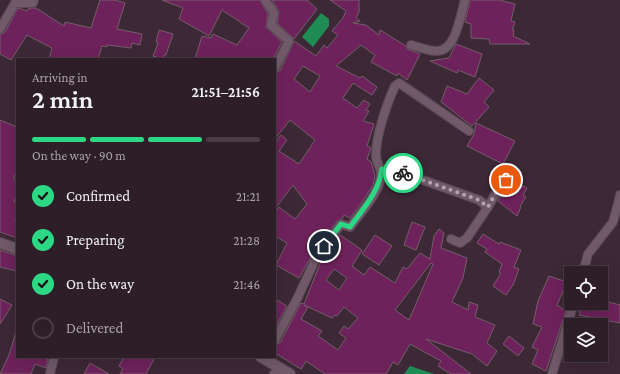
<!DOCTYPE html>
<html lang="en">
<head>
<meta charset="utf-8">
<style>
  :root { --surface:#2e1e28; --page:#3a2b34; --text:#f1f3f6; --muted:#a7a2a8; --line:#493c45; --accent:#2cd884 }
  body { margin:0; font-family:"Crimson Pro",serif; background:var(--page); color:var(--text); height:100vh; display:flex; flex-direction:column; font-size:15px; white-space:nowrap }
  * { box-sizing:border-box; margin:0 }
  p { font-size:13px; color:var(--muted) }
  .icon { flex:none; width:22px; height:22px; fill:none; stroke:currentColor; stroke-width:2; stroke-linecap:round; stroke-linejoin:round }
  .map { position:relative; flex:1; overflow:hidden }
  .details { position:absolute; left:16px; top:58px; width:260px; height:300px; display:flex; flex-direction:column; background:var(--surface); border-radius:0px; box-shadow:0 4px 16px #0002,0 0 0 1px var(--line) }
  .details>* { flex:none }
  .fabs { position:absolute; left:564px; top:266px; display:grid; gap:8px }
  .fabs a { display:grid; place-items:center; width:44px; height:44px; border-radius:0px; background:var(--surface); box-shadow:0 4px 16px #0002,0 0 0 1px var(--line); font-size:20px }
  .pin { position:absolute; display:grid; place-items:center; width:34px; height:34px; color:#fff; margin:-17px; border:2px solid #fff; border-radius:50%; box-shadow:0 1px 4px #0007 }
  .courier { position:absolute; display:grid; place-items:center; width:40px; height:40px; margin:-20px; border:3px solid #2cd884; border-radius:50%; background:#fff; color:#222; box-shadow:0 1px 5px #0007 }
  .overview em { font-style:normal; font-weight:600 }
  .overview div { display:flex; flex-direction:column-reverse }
  .overview { display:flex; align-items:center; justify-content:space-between; height:68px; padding:0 16px }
  h1 { font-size:26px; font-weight:600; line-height:30px }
  .bar { display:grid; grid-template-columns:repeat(4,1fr); gap:6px 4px; align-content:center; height:48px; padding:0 16px }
  .bar i { height:5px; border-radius:3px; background:var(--line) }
  .bar .current { background:var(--accent) }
  .bar p { grid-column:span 4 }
  ol { padding:0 16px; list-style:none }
  li { display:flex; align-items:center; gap:12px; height:44px }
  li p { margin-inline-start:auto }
  li .icon { padding:4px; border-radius:50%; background:var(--accent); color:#111; stroke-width:4 }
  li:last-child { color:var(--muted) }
  li i { width:22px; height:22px; border:2px solid var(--line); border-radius:50% }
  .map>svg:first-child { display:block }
  .water { fill:#208c55 }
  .building { fill:#6e225b; stroke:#755d6c; fill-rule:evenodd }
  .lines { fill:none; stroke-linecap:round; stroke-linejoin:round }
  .minor-casing { stroke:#594854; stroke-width:10 }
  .tertiary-casing { stroke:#594854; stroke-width:12 }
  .minor { stroke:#705968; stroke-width:8 }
  .tertiary { stroke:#705968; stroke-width:10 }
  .done { stroke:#b4a4ae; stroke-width:4; stroke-dasharray:0 7.2 }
  .route { stroke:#2cd884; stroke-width:5 }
</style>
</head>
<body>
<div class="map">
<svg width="620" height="374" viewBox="0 0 620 374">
  <rect width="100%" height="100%" fill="#3d2836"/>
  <g class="water">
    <polygon points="321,13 329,19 329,26 313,47 302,37"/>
    <polygon points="410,366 434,374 404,374"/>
  </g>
  <g class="building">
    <polygon points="100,0 115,0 125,3 117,29 142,34 140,45 132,43 131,48 107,45 107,47 102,46 98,59 49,59 52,48 27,35 11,60 0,54 0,35 5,32 18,8 27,11 29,8 36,8 64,26 65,22 91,28"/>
    <polygon points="162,0 260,0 268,14 266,27 282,42 273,59 195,59 202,36 211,38 213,34 237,45 249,28 222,10 209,36 179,19 183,8"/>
    <polygon points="272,0 307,0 317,9 294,39 277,23 279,12"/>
    <path d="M330,0h29v12l-3,6 4,3 -7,2 13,2 13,10 1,-5 26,16 1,3 13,5 -13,26 -9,-7 -1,3 -26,-14 4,-7 -14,-10 -25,21 24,12 2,-2 15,11 -5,8 -19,-12 -10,15 14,10 7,-8 6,4 -4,6 3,1 -6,10 11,3 -7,22 4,2 -4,11 4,3 4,14 -2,9 -11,17 -12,16 -6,-3 -2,4 -5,2 -25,34 -13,23 -23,-13 11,-22 -12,-7v-24l4,-5 16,12 12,-15 -14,-19 -18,24v-66l6,-8 6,5 -8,11 20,13 16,-24 -25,-20 -15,19v-66l5,-2 14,-30 22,15 8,-11 3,3 10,-12 1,-1 -6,-4 11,-13 3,-7zM303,66l17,10 -10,16 -16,-13z"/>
    <polygon points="470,0 499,0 515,4 511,21 515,22 512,30 514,30 513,36 530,44 490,44 489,39 471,38 471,24 465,22"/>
    <polygon points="159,30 173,34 166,55 164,55 162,59 153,56 158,43 156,42"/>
    <polygon points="456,44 482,54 475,77 458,70 457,73 430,61 449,58"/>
    <polygon points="479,78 494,90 484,102 489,107 472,126 441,102 447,86 467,94"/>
    <polygon points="0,120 17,127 17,171 13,179 17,180 17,193 14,202 17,202 15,222 17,223 17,238 0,232"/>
    <polygon points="476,123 515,141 503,164 467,146 474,134"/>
    <polygon points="511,180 527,188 523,195 526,197 520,206 521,207 517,216 498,201"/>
    <polygon points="412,222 425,227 416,250 404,245"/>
    <path d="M439,229l5,4 -3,15 26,10 -4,20 -11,24 16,8 1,-8 9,3 -3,12 20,8 -8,18 10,8 -10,15 -15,-12 -46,-15 45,35h-20l-13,-8 3,-5 -31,-17 -12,21 -5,-3 -7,12h-61l-19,-13 -5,8 -26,-16v-8l5,-2 21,-40 3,1 17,-43 19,-26 22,15 -10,16 12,9 6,-8 25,16 8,-16 4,2 13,-16 10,6 4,-23zM431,263l2,1 -24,56 -14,-10zM334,269l13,9 -8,12 -13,-10zM304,305l28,13 3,-3 2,1 7,-9 14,11 -10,11 -4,-3 -5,7 7,5 -8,12 -20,-14 4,-5 -21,-12 7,-12z"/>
    <polygon points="483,234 499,244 500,242 521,250 514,267 519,269 513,285 506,295 493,286 501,273 499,272 502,264 485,252 487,249 477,243"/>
    <polygon points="375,235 392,246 379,265 362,254"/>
    <polygon points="0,250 17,256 17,271 0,267"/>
    <polygon points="549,276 567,282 557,305 566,311 546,371 532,364 538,350 532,347 542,327 533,324 538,301"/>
    <polygon points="0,299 12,305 0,324"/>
    <polygon points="275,299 287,306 275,328"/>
    <polygon points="601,300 620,305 620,323 579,315 582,303 601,303"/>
    <polygon points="16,332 17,357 48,357 46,368 35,364 31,374 0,374 9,355"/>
    <polygon points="509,336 524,348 518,356 503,344"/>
    <polygon points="124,357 155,357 146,374 120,374 123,369 119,366"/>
    <polygon points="90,363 109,374 84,374"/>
  </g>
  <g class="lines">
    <defs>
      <g id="minor">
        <polyline points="265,0 274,13 271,25 289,41 275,68"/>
        <polyline points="0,29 15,3 33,3 34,0"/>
        <path d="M411,45c8,2 17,6 25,6 20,1 24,-35 29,-51"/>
        <polyline points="382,169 403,173 479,200 488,207 467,238 460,243 451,239"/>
        <polyline points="618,204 620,195"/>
        <polyline points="488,207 502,182 506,180 503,173"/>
        <polyline points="583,273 588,254 613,222 618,204 620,204"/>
        <path d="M275,340l23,-43 18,-39 25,-34 9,3c10,-14 25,-29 30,-46 4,-13 -5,-17 -4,-27 0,-18 11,-51 19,-68l4,-3 6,4 64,44"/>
        <polyline points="50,374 54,357"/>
        <polyline points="274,374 279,367"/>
        <polyline points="552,374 574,303"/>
      </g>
      <g id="tertiary">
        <polyline points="0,243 17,249"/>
        <polyline points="261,357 290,374"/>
      </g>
    </defs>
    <use href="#minor" class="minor-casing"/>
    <use href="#tertiary" class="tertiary-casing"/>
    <use href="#minor" class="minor"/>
    <use href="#tertiary" class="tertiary"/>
  </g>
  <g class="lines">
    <polyline class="done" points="403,173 479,200 488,207 502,182 506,180"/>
    <path class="route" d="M324,246l17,-22 9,3c13,-18 29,-35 32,-58l21,4"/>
  </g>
</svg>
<div class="fabs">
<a><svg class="icon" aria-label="locate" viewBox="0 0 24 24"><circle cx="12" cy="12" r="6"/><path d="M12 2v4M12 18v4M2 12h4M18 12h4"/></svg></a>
<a><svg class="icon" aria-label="layers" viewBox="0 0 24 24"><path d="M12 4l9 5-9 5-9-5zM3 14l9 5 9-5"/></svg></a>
</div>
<div class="pin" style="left:506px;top:180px;background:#ea580c"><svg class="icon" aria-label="bag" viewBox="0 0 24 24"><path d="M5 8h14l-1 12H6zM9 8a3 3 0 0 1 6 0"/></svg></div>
<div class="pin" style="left:324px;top:246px;background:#1f2937"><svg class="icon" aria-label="home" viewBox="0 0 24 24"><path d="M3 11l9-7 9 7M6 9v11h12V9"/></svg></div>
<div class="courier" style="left:403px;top:173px"><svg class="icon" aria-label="bike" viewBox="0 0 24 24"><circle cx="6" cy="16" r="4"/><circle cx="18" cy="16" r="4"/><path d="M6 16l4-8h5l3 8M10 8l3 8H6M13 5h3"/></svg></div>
<section class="details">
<div class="overview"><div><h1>2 min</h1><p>Arriving in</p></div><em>21:51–21:56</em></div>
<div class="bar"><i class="current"></i><i class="current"></i><i class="current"></i><i></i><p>On the way · 90 m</p></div>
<ol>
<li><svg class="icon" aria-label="check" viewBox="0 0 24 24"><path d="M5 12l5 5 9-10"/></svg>Confirmed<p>21:21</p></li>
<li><svg class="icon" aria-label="check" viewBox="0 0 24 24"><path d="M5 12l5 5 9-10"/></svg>Preparing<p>21:28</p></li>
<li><svg class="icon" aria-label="check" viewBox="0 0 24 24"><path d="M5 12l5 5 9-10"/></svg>On the way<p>21:46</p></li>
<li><i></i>Delivered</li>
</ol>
</section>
</div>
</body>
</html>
